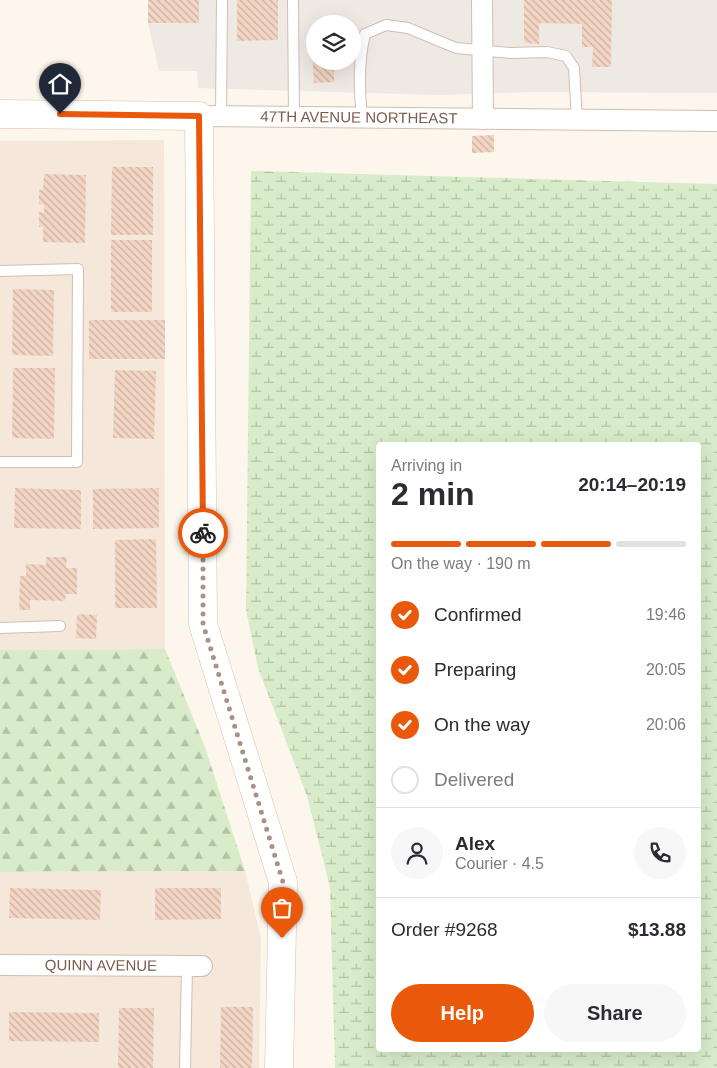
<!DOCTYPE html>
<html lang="en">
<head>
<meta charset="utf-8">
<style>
  :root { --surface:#fff; --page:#f7f7f7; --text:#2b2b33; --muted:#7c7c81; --line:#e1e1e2; --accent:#ea580c }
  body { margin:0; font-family:Arial,sans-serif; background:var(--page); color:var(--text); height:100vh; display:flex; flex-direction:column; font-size:19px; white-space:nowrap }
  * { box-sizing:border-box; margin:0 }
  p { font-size:16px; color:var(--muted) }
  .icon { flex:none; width:28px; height:28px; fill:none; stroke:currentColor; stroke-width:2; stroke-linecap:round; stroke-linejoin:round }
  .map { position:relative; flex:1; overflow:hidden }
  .side { position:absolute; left:376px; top:442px; width:325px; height:610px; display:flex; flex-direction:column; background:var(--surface); border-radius:5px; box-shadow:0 5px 20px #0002 }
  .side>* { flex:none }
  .controls { position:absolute; left:306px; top:15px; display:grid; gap:10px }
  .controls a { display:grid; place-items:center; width:55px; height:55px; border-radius:50%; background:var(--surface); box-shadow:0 5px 20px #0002; font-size:25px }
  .pin { position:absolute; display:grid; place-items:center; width:42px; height:42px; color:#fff; margin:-51px -21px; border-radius:50% 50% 50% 0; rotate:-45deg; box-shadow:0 0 5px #0007 }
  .pin .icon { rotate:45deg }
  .courier { position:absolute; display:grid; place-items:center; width:50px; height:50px; margin:-25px; border:4px solid #ea580c; border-radius:50%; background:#fff; color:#222; box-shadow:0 1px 6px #0007 }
  .overview em { font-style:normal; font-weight:700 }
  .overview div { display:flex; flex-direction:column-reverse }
  .overview { display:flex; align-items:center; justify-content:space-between; height:85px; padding:0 15px }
  h1 { font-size:32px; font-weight:700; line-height:38px }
  .bar { display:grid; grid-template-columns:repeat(4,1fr); gap:8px 5px; align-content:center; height:60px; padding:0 15px }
  .bar i { height:6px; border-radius:4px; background:var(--line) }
  .bar .current { background:var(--accent) }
  .bar p { grid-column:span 4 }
  .line { display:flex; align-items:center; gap:12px; padding:0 15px; border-top:1px solid var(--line) }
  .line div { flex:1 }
  .round { display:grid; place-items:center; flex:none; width:52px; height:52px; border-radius:26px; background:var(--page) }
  ol { padding:0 15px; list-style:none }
  li { display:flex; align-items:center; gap:15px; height:55px }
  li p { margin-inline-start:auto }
  li .icon { padding:5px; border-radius:50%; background:var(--accent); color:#fff; stroke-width:4 }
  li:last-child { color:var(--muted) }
  li i { width:28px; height:28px; border:2px solid var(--line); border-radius:50% }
  .cta { display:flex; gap:10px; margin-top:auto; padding:10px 15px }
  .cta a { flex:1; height:58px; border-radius:30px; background:var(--accent); color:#fff; font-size:20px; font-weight:700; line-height:58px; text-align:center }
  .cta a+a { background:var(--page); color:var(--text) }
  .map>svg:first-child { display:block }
  .residential { fill:#f5e8da }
  .industrial { fill:#efe9e4; fill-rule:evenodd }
  .forest { fill:url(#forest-firs) }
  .wetland { fill:url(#wetland-marsh); fill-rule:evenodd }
  .building { fill:url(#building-back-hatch) }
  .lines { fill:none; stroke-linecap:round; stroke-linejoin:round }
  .lane-casing { stroke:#d1beb0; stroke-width:12 }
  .street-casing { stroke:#d1beb0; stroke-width:22 }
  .secondary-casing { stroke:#d6c0b0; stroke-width:29 }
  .lane { stroke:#fff; stroke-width:10 }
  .street { stroke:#fff; stroke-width:20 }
  .secondary { stroke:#fff; stroke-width:28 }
  .done { stroke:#a89285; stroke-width:5; stroke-dasharray:0 9 }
  .route { stroke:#ea580c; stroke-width:6 }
  .labels { text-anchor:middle; stroke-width:5; stroke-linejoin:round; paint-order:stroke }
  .street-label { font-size:15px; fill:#7a5c4d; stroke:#fffaf3 }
</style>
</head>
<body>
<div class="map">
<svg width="717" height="1068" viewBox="0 0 717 1068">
  <defs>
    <pattern id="forest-firs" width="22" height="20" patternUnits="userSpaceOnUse" patternTransform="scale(1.25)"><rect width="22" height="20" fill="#d8ecc9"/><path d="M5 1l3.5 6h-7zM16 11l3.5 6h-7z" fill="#b4c2a5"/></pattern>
    <pattern id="wetland-marsh" width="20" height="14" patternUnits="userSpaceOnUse" patternTransform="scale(1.25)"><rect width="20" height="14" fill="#d8ecc9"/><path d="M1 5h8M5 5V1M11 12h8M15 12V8" fill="none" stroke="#b4c2a5"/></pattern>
    <pattern id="building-back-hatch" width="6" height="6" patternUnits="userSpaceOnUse" patternTransform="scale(1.25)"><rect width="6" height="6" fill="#f3d5c3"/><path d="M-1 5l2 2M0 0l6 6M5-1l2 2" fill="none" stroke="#cab0a1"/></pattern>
  </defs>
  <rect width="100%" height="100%" fill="#fdf6ec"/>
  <g class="residential">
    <polygon points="164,140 165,649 0,650 0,141"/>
    <polygon points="245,871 261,938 259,1068 0,1068 0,872"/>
  </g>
  <path class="industrial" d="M148,0h569v93l-181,-1 -97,3 -241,-7 -1,-17h-38l-11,-48zM315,24h37v37h-37z"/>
  <polygon class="forest" points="165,649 205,747 245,871 0,872 0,650"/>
  <path class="wetland" d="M251,171l466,13v884h-382l-5,-181 -23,-91 -49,-128 -12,-58zM379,445h320v605h-320z"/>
  <g class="building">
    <rect x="148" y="0" width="51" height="23"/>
    <polygon points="237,0 278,0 278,40 237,41"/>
    <polygon points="524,0 612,0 611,67 592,67 593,47 582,47 582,24 539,23 539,44 524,43"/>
    <polygon points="312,50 315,50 315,61 334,61 334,82 314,83"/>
    <polygon points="494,135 494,152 472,153 472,136"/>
    <polygon points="112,167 153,167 153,235 111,235"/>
    <polygon points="44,174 86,175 85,243 43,242 43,227 39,227 39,212 44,213 44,205 39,204 39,190 43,190"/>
    <rect x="111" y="240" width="41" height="72"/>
    <polygon points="13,289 54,290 53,356 12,355"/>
    <rect x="89" y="320" width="76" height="39"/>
    <polygon points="13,368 55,368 54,439 12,438"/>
    <polygon points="115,370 156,371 154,439 113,438"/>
    <polygon points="15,488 81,490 81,529 14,528"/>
    <polygon points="159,488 159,528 93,529 93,489"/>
    <polygon points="156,539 157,608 115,608 115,540"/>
    <polygon points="46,557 67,557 66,568 77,568 77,594 66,594 65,601 30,600 30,610 19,610 20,576 26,576 26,564 46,565"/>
    <polygon points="77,614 97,615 96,639 76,638"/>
    <polygon points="10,888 101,890 100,920 9,918"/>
    <polygon points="155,888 221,888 221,919 155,920"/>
    <polygon points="221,1007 253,1007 252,1068 220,1068"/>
    <polygon points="119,1008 154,1008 153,1068 118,1068"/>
    <polygon points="9,1012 99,1013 99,1042 9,1041"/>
  </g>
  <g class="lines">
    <defs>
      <g id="lane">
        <polyline points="293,0 294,117"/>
        <polyline points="221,116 222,0"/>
        <path d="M362,117c-3,-28 -4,-55 3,-83l21,-9 22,3 48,20 55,5 36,-1 19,4 8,12 3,52"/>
        <polyline points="0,271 78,269 77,462 0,462"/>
        <polyline points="0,628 60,626"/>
        <polyline points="185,1068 187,966"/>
      </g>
      <g id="street">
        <polyline points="482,0 483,119"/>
        <path id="s1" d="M199,116l518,5"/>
        <path id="s2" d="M0,965l202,1"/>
      </g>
      <polyline id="secondary" points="0,114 199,116 203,624 283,882 279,1068"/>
    </defs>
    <use href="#lane" class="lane-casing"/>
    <use href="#street" class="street-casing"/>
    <use href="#secondary" class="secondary-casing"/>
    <use href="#lane" class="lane"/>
    <use href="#street" class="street"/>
    <use href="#secondary" class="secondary"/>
  </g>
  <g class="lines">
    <polyline class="done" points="203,533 203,624 283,882 282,938"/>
    <polyline class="route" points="60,114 199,116 203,533"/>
  </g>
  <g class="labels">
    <g class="street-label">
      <text dy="5" stroke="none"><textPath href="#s1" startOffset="160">47TH AVENUE NORTHEAST</textPath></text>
      <text dy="5" stroke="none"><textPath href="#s2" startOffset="101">QUINN AVENUE</textPath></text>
    </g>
  </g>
</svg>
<div class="controls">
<a><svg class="icon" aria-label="layers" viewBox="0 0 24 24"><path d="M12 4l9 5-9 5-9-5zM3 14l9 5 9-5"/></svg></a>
</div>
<div class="pin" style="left:282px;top:938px;background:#ea580c"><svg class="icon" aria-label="bag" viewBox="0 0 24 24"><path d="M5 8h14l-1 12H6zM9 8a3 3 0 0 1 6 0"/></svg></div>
<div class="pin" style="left:60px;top:114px;background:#1f2937"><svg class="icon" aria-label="home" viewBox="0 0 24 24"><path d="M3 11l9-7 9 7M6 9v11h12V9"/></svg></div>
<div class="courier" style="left:203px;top:533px"><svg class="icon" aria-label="bike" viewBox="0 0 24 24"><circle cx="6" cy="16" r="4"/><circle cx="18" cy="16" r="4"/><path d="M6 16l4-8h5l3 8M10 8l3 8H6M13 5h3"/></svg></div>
<section class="side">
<div class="overview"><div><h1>2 min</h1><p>Arriving in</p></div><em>20:14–20:19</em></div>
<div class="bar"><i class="current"></i><i class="current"></i><i class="current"></i><i></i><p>On the way · 190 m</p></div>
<ol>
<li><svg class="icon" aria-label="check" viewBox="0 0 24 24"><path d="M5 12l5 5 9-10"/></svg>Confirmed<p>19:46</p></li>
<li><svg class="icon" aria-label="check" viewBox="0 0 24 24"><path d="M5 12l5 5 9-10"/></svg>Preparing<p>20:05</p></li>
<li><svg class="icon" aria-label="check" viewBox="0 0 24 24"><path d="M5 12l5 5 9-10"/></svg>On the way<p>20:06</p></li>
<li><i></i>Delivered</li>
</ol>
<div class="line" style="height:90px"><a class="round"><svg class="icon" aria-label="person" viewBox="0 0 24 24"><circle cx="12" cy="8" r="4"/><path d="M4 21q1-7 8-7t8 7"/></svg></a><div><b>Alex</b><p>Courier · 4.5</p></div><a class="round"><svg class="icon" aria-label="phone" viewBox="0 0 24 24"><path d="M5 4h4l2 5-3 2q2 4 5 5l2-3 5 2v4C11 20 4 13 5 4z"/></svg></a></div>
<div class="line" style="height:65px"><div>Order #9268</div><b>$13.88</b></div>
<div class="cta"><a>Help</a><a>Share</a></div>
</section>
</div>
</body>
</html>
